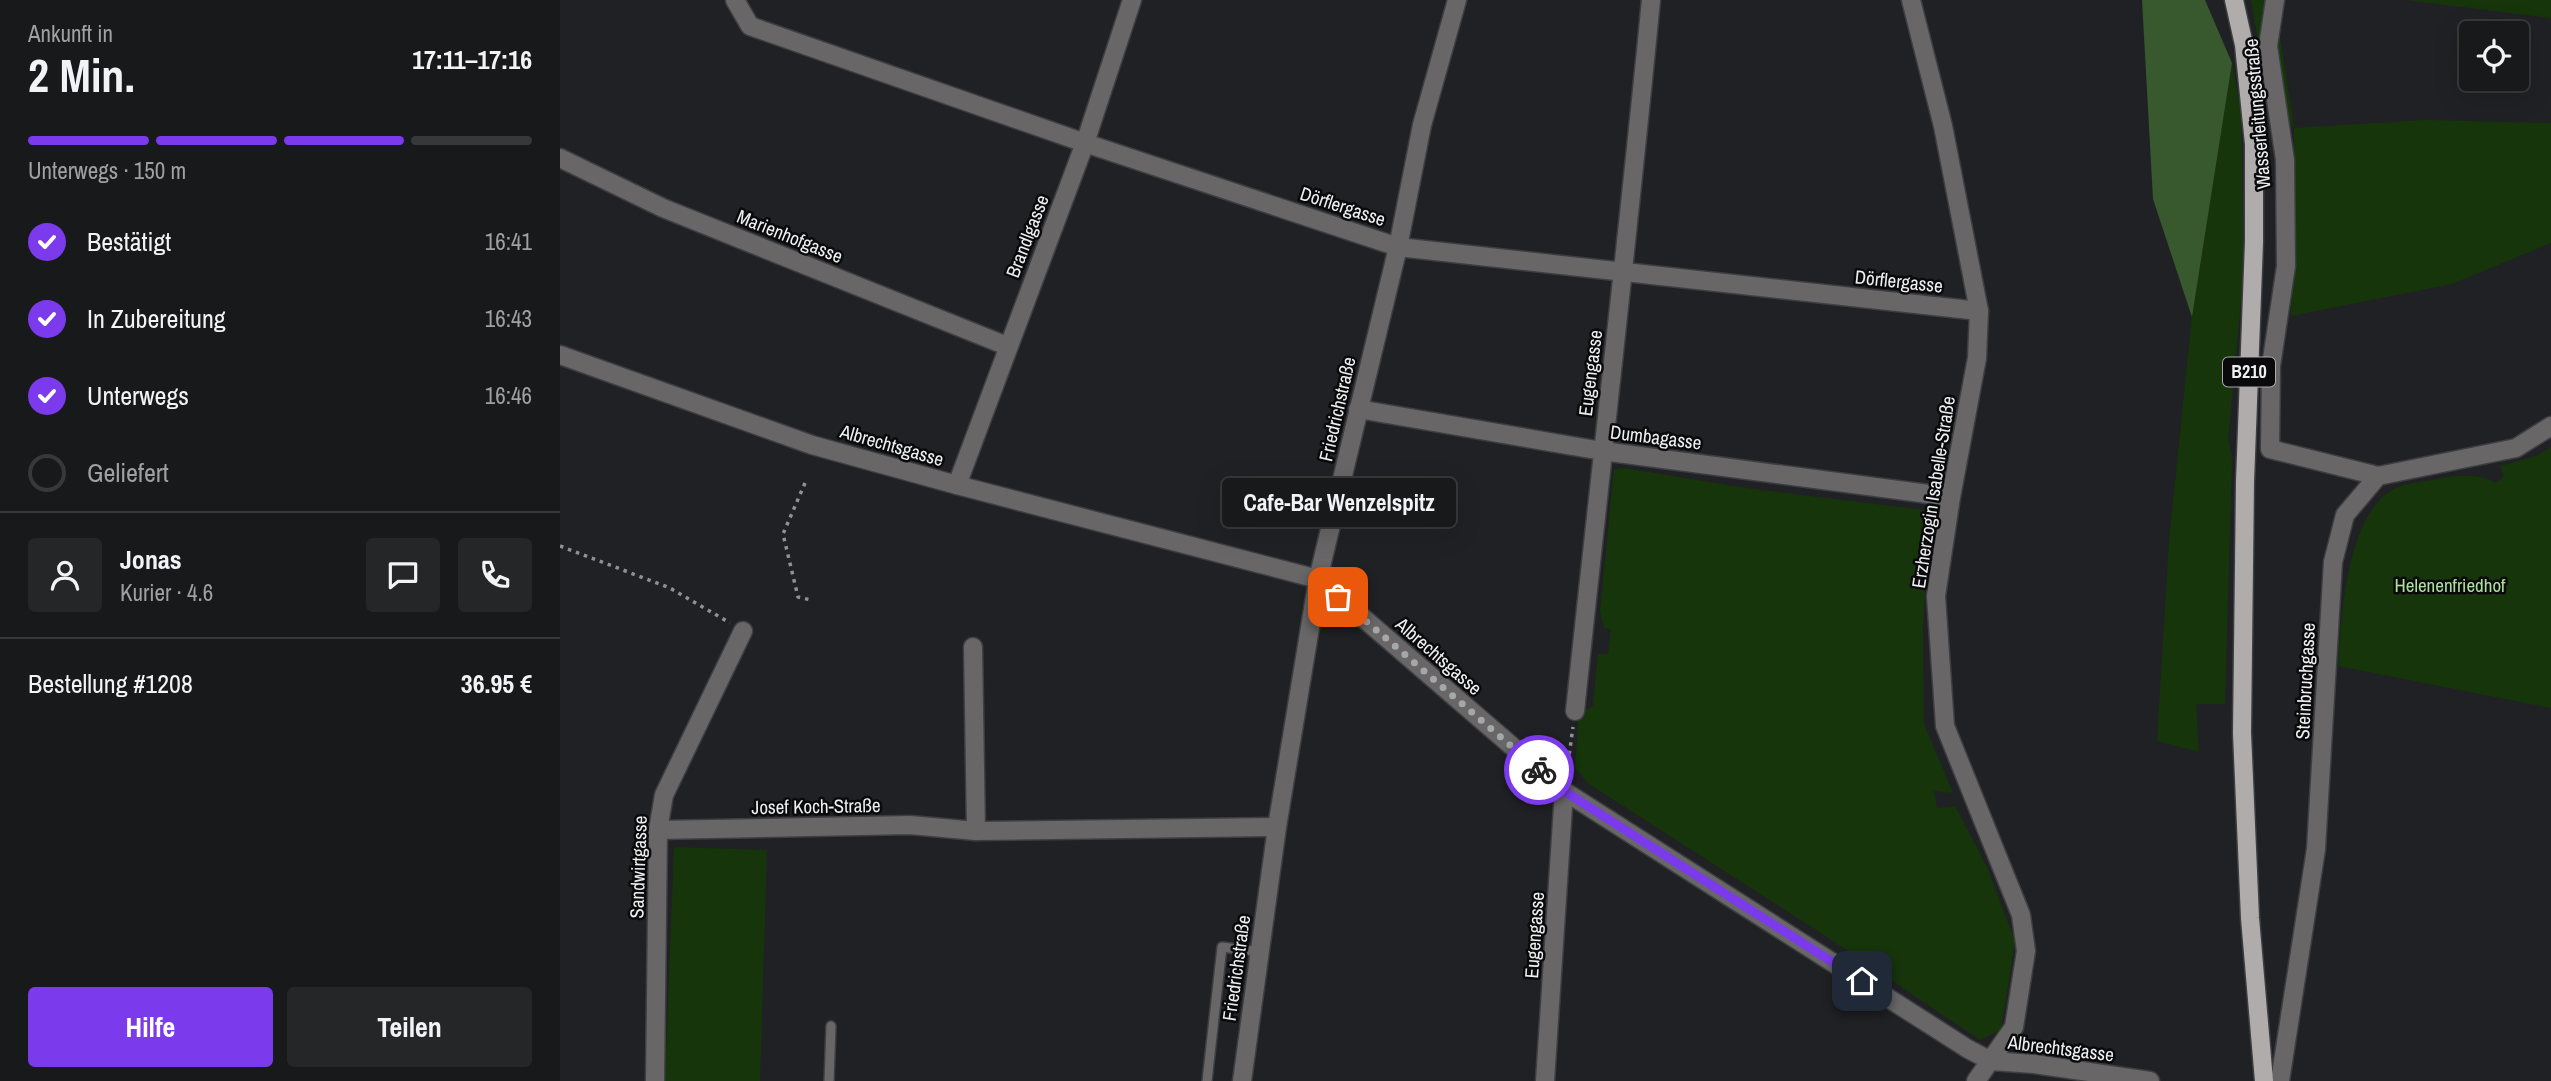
<!DOCTYPE html>
<html lang="de">
<head>
<meta charset="utf-8">
<style>
  :root { --surface:#18191b; --page:#252628; --text:#f1f3f6; --muted:#9fa0a3; --line:#36383a; --accent:#7c3aed }
  body { margin:0; font-family:"Archivo Narrow",sans-serif; background:var(--page); color:var(--text); height:100vh; display:flex; flex-direction:column; font-size:26px; white-space:nowrap }
  * { box-sizing:border-box; margin:0 }
  p { font-size:23px; color:var(--muted) }
  .icon { flex:none; width:38px; height:38px; fill:none; stroke:currentColor; stroke-width:2; stroke-linecap:round; stroke-linejoin:round }
  .map { position:relative; flex:1; overflow:hidden }
  .side { display:flex; flex-direction:column; background:var(--surface); width:560px }
  .side>* { flex:none }
  .controls { position:absolute; left:1899px; top:21px; display:grid; gap:14px }
  .controls a { display:grid; place-items:center; width:70px; height:70px; border-radius:7px; background:var(--surface); box-shadow:0 7px 28px #0002,0 0 0 2px var(--line); font-size:35px }
  .pin { position:absolute; display:grid; place-items:center; width:60px; height:60px; color:#fff; margin:-30px; border-radius:14px; box-shadow:0 4px 10px #0006 }
  .courier { position:absolute; display:grid; place-items:center; width:70px; height:70px; margin:-35px; border:5px solid #7c3aed; border-radius:50%; background:#fff; color:#222; box-shadow:0 2px 9px #0007 }
  .bubble { position:absolute; height:49px; border-radius:7px; background:var(--surface); box-shadow:0 7px 28px #0002,0 0 0 2px var(--line); font-size:23px; font-weight:800; line-height:49px; text-align:center }
  .summary em { font-style:normal; font-weight:800 }
  .summary div { display:flex; flex-direction:column-reverse }
  .summary { display:flex; align-items:center; justify-content:space-between; height:119px; padding:0 28px }
  h1 { font-size:46px; font-weight:800; line-height:52px }
  .bar { display:grid; grid-template-columns:repeat(4,1fr); gap:10px 7px; align-content:center; height:84px; padding:0 28px }
  .bar i { height:9px; border-radius:5px; background:var(--line) }
  .bar .selected { background:var(--accent) }
  .bar p { grid-column:span 4 }
  .line { display:flex; align-items:center; gap:18px; padding:0 28px; border-top:2px solid var(--line) }
  .line div { flex:1 }
  .round { display:grid; place-items:center; flex:none; width:74px; height:74px; border-radius:7px; background:var(--page) }
  ol { padding:0 28px; list-style:none }
  li { display:flex; align-items:center; gap:21px; height:77px }
  li p { margin-inline-start:auto }
  li .icon { padding:7px; border-radius:50%; background:var(--accent); color:#fff; stroke-width:4 }
  li:last-child { color:var(--muted) }
  li i { width:38px; height:38px; border:4px solid var(--line); border-radius:50% }
  .action { display:flex; gap:14px; margin-top:auto; padding:14px 28px }
  .action a { flex:1; height:80px; border-radius:7px; background:var(--accent); color:#fff; font-size:28px; font-weight:800; line-height:80px; text-align:center }
  .action a+a { background:var(--page); color:var(--text) }
  main { display:flex; flex:1; min-height:0 }
  .map>svg:first-child { display:block }
  .green { fill:#16350b }
  .forest { fill:#37592d }
  .lines { fill:none; stroke-linecap:round; stroke-linejoin:round }
  .service-casing { stroke:#3d3e41; stroke-width:12 }
  .minor-casing { stroke:#3d3e41; stroke-width:21 }
  .primary-casing { stroke:#3d3e41; stroke-width:21 }
  .path { stroke:#909194; stroke-width:3.5; stroke-dasharray:3.5 5; stroke-linecap:butt }
  .service { stroke:#686666; stroke-width:9 }
  .minor { stroke:#686666; stroke-width:18 }
  .primary { stroke:#b0acab; stroke-width:18 }
  .done { stroke:#a6a7a9; stroke-width:7; stroke-dasharray:0 12.6 }
  .route { stroke:#7c3aed; stroke-width:9 }
  .labels { text-anchor:middle; stroke-width:5; stroke-linejoin:round; paint-order:stroke }
  .shield { fill:#0a0a0c; stroke:#aaaaac; stroke-width:2 }
  .shield-label { font-size:18px; font-weight:bold; fill:#eeeff1 }
  .street-label { font-size:19px; fill:#eeeff1; stroke:#0a0a0c }
  .park-label { font-size:19px; fill:#abe19b; stroke:#0a0a0c }
</style>
</head>
<body>
<main>
<section class="side">
<div class="summary"><div><h1>2 Min.</h1><p>Ankunft in</p></div><em>17:11–17:16</em></div>
<div class="bar"><i class="selected"></i><i class="selected"></i><i class="selected"></i><i></i><p>Unterwegs · 150 m</p></div>
<ol>
<li><svg class="icon" aria-label="check" viewBox="0 0 24 24"><path d="M5 12l5 5 9-10"/></svg>Bestätigt<p>16:41</p></li>
<li><svg class="icon" aria-label="check" viewBox="0 0 24 24"><path d="M5 12l5 5 9-10"/></svg>In Zubereitung<p>16:43</p></li>
<li><svg class="icon" aria-label="check" viewBox="0 0 24 24"><path d="M5 12l5 5 9-10"/></svg>Unterwegs<p>16:46</p></li>
<li><i></i>Geliefert</li>
</ol>
<div class="line" style="height:126px"><a class="round"><svg class="icon" aria-label="person" viewBox="0 0 24 24"><circle cx="12" cy="8" r="4"/><path d="M4 21q1-7 8-7t8 7"/></svg></a><div><b>Jonas</b><p>Kurier · 4.6</p></div><a class="round"><svg class="icon" aria-label="chat" viewBox="0 0 24 24"><path d="M4 5h16v11H9l-5 4z"/></svg></a><a class="round"><svg class="icon" aria-label="phone" viewBox="0 0 24 24"><path d="M5 4h4l2 5-3 2q2 4 5 5l2-3 5 2v4C11 20 4 13 5 4z"/></svg></a></div>
<div class="line" style="height:91px"><div>Bestellung #1208</div><b>36.95 €</b></div>
<div class="action"><a>Hilfe</a><a>Teilen</a></div>
</section>
<div class="map">
<svg width="1991" height="1081" viewBox="0 0 1991 1081">
  <rect width="100%" height="100%" fill="#202124"/>
  <g class="green">
    <polygon points="1691,0 1725,0 1719,30 1734,128 1866,120 1991,123 1991,243 1892,284 1731,316 1734,128 1708,101"/>
    <polygon points="1846,0 1991,0 1991,18"/>
    <polygon points="1672,63 1681,112 1684,270 1668,439 1672,457 1665,704 1636,704 1639,752 1597,741 1609,541 1632,317"/>
    <path d="M1991,447v261l-213,-42c3,-47 8,-155 58,-178 12,-6 29,-6 42,-9 15,-4 45,-6 57,4l9,-6 -4,-11 36,-10z"/>
    <polygon points="1064,468 1193,489 1364,510 1369,518 1363,628 1364,724 1393,793 1374,791 1377,808 1395,806 1427,867 1455,941 1441,1030 1420,1040 1267,937 1029,784 1015,768 1019,714 1033,706 1038,654 1048,654 1051,630 1044,628 1040,611 1054,470"/>
    <polygon points="114,847 207,850 200,1081 105,1081"/>
  </g>
  <polygon class="forest" points="1582,0 1645,0 1672,63 1632,317 1593,199"/>
  <g class="lines">
    <defs>
      <g id="service">
        <polyline points="269,1081 271,1026"/>
        <polyline points="647,1081 662,947 700,952"/>
      </g>
      <g id="minor">
        <polyline points="175,0 190,26 525,143 838,247 1419,311"/>
        <polyline points="1351,0 1383,126 1419,311 1417,358 1391,497 1376,596 1385,726 1461,915 1466,951 1454,1027 1416,1081"/>
        <polyline points="1715,0 1708,46 1725,160 1726,266 1711,366 1710,449 1818,476"/>
        <polyline points="0,158 103,208 447,346"/>
        <polyline points="0,355 252,445 397,485 758,579 1004,791 1408,1049 1431,1061 1474,1064 1590,1081"/>
        <polyline points="798,409 1042,451 1391,497"/>
        <polyline points="397,485 525,143 572,0"/>
        <polyline points="413,647 416,831"/>
        <path d="M1015,711c25,-237 53,-474 76,-711"/>
        <polyline points="98,830 350,825 416,831 717,827"/>
        <polyline points="95,1081 98,830 104,795 183,631"/>
        <polyline points="682,1081 717,827 758,579 838,247 862,125 897,0"/>
        <polyline points="985,1081 1004,791"/>
        <polyline points="1720,1081 1756,849 1773,562 1785,515 1818,476 1956,448 1991,426"/>
      </g>
      <polyline id="primary" points="1674,0 1684,45 1694,144 1694,242 1685,482 1682,733 1690,918 1704,1081"/>
    </defs>
    <use href="#service" class="service-casing"/>
    <use href="#minor" class="minor-casing"/>
    <use href="#primary" class="primary-casing"/>
    <g class="path">
      <polyline points="245,483 223,534 238,597 251,600"/>
      <polyline points="0,546 110,588 170,623"/>
      <polyline points="1007,771 1013,727"/>
    </g>
    <use href="#service" class="service"/>
    <use href="#minor" class="minor"/>
    <use href="#primary" class="primary"/>
  </g>
  <g class="lines">
    <polyline class="done" points="778,597 979,770"/>
    <polyline class="route" points="979,770 1004,791 1302,981"/>
  </g>
  <g class="labels">
    <rect class="shield" x="1663" y="357.5" width="52" height="29" rx="5"/>
    <g class="shield-label">
      <text x="1689" y="378">B210</text>
    </g>
    <g class="street-label">
      <text transform="translate(1697 114) rotate(-95)" y="7">Wasserleitungsstraße</text>
      <text transform="translate(783 206) rotate(18)" y="7">Dörflergasse</text>
      <text transform="translate(230 236) rotate(22)" y="7">Marienhofgasse</text>
      <text transform="translate(467 236) rotate(-69)" y="7">Brandlgasse</text>
      <text transform="translate(1339 281) rotate(6)" y="7">Dörflergasse</text>
      <text transform="translate(1030 373) rotate(-83)" y="7">Eugengasse</text>
      <text transform="translate(777 409) rotate(-77)" y="7">Friedrichstraße</text>
      <text transform="translate(1096 437) rotate(7)" y="7">Dumbagasse</text>
      <text transform="translate(332 445) rotate(16)" y="7">Albrechtsgasse</text>
      <text transform="translate(1373 492) rotate(-81)" y="7">Erzherzogin Isabelle-Straße</text>
      <text transform="translate(879 656) rotate(41)" y="7">Albrechtsgasse</text>
      <text transform="translate(1745 681) rotate(-87)" y="7">Steinbruchgasse</text>
      <text transform="translate(256 806) rotate(-1)" y="7">Josef Koch-Straße</text>
      <text transform="translate(78 867) rotate(-88)" y="7">Sandwirtgasse</text>
      <text transform="translate(974 935) rotate(-86)" y="7">Eugengasse</text>
      <text transform="translate(676 968) rotate(-82)" y="7">Friedrichstraße</text>
      <text transform="translate(1501 1048) rotate(7)" y="7">Albrechtsgasse</text>
    </g>
    <g class="park-label">
      <text x="1890" y="592">Helenenfriedhof</text>
    </g>
  </g>
</svg>
<div class="controls">
<a><svg class="icon" aria-label="locate" viewBox="0 0 24 24"><circle cx="12" cy="12" r="6"/><path d="M12 2v4M12 18v4M2 12h4M18 12h4"/></svg></a>
</div>
<div class="pin" style="left:778px;top:597px;background:#ea580c"><svg class="icon" aria-label="bag" viewBox="0 0 24 24"><path d="M5 8h14l-1 12H6zM9 8a3 3 0 0 1 6 0"/></svg></div>
<div class="pin" style="left:1302px;top:981px;background:#1f2937"><svg class="icon" aria-label="home" viewBox="0 0 24 24"><path d="M3 11l9-7 9 7M6 9v11h12V9"/></svg></div>
<div class="courier" style="left:979px;top:770px"><svg class="icon" aria-label="bike" viewBox="0 0 24 24"><circle cx="6" cy="16" r="4"/><circle cx="18" cy="16" r="4"/><path d="M6 16l4-8h5l3 8M10 8l3 8H6M13 5h3"/></svg></div>
<div class="bubble" style="left:662px;top:478px;width:234px">Cafe-Bar Wenzelspitz</div>
</div>
</main>
</body>
</html>
